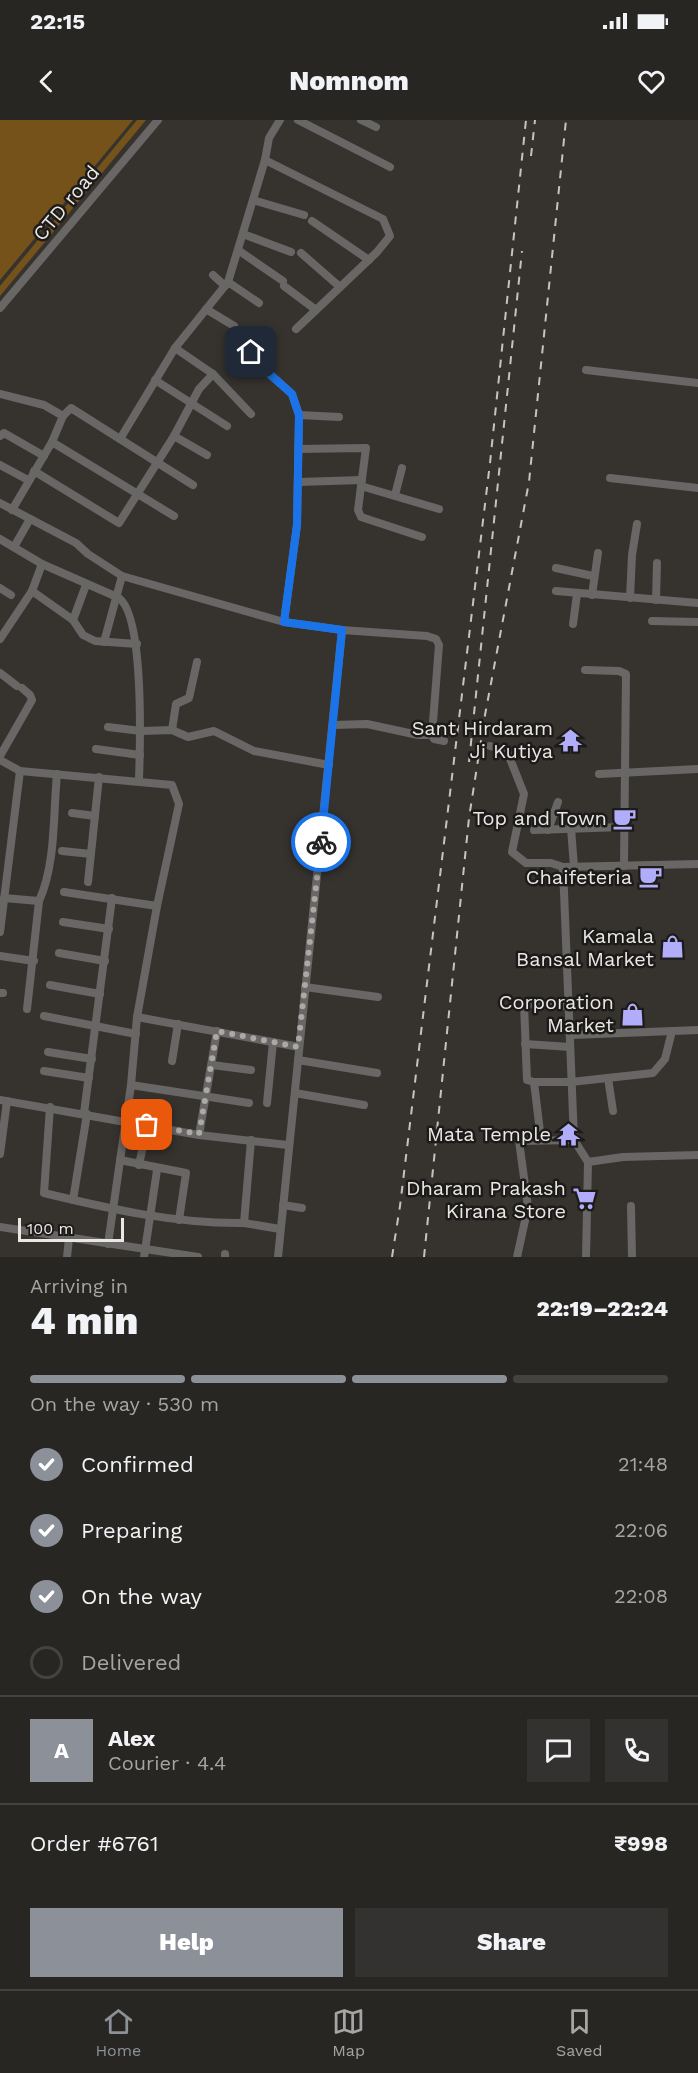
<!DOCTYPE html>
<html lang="en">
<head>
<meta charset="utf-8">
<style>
  :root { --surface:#282623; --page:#343230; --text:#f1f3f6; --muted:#a5a5a6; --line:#444341; --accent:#8c9099 }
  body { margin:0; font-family:"Work Sans",sans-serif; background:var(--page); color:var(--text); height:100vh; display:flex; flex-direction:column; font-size:22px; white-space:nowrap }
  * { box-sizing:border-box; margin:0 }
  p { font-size:20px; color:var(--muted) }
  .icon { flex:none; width:33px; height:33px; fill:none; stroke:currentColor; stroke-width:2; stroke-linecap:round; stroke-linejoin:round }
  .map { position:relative; height:1137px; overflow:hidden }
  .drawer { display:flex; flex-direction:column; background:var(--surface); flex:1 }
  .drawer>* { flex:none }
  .scale { position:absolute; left:18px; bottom:15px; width:106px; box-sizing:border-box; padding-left:6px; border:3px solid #eae8e5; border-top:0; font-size:16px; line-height:21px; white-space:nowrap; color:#eae8e5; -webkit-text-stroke:4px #1d1b19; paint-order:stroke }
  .pin { position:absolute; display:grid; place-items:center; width:51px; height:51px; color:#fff; margin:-26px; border-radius:12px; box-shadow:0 3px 9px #0006 }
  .courier { position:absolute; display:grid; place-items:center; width:60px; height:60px; margin:-30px; border:4px solid #1a73e8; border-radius:50%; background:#fff; color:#222; box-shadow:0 2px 8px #0007 }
  .overview em { font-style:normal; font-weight:800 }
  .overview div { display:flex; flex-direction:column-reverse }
  .overview { display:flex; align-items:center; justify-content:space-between; height:102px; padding:0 30px }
  h1 { font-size:39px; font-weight:800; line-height:45px }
  .bar { display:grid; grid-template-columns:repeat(4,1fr); gap:9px 6px; align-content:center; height:72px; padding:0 30px }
  .bar i { height:8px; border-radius:4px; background:var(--line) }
  .bar .active { background:var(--accent) }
  .bar p { grid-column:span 4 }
  .line { display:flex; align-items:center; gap:15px; padding:0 30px; border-top:2px solid var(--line) }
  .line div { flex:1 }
  .round { display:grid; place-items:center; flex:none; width:63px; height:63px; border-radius:0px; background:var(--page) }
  ol { padding:0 30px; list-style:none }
  li { display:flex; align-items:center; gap:18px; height:66px }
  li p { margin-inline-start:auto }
  li .icon { padding:6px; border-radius:50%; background:var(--accent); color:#fff; stroke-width:4 }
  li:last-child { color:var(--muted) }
  li i { width:33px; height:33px; border:3px solid var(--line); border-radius:50% }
  .cta { display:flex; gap:12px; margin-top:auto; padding:12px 30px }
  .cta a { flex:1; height:69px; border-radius:0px; background:var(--accent); color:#fff; font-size:24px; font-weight:800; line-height:69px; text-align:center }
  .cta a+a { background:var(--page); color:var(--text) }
  .status { display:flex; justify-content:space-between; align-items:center; height:42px; padding:0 30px; background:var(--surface); direction:ltr }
  .status svg { height:16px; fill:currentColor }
  header { display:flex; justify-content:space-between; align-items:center; height:78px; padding:0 30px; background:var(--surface); font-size:27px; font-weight:800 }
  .dock { display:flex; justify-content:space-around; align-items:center; height:84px; border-top:2px solid var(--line); background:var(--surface); font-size:16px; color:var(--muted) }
  .dock a { display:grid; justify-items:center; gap:3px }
  .dock .active { color:var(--accent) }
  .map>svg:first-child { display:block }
  .green { fill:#75521a }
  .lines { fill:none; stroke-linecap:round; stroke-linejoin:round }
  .minor { stroke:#686765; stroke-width:8 }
  .rail { stroke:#c6c4c1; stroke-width:2; stroke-dasharray:8 8; stroke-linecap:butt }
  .done { stroke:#aba9a5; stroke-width:6; stroke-dasharray:0 10.8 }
  .route { stroke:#1a73e8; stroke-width:8 }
  .labels { text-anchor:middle; stroke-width:5; stroke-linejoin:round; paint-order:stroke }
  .street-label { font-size:20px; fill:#eae8e5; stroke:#1d1b19 }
  .poi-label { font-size:20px; fill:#eae8e5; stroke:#1d1b19; text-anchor:end }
</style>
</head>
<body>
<div class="status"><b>22:15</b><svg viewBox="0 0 49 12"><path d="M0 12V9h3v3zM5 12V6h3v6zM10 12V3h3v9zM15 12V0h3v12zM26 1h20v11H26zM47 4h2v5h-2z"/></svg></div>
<header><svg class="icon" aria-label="back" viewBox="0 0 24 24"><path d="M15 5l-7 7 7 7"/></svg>Nomnom<svg class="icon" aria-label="heart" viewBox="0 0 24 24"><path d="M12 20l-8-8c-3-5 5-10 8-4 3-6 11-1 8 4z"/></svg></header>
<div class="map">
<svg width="698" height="1137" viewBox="0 0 698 1137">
  <rect width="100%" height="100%" fill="#36332f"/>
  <g class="green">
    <polygon points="0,0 133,0 0,160"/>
    <polygon points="137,0 146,0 0,176 0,166"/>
  </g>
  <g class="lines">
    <g class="minor">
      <polyline points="298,0 390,47"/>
      <polyline points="361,0 376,7"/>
      <polyline points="265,40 383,99 390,116 377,132 296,209"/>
      <polyline points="253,80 304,95"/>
      <polyline points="312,101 369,140"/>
      <polyline points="243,114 291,132"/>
      <polyline points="238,130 283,161"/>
      <polyline points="301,133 340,167"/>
      <polyline points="213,155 225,166"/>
      <polyline points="228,162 259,183"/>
      <polyline points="284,166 316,190"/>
      <polyline points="0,188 158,0"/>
      <polyline points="206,189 234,206"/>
      <polyline points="175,228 213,254 251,294"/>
      <polyline points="251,232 264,249 292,274 299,295 297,405 284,502"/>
      <polyline points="586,250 698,263"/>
      <polyline points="155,260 227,306"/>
      <polyline points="0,274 44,285 63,296"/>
      <polyline points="299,295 339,297"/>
      <polyline points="0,316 4,313 44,336"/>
      <polyline points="174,316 207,335"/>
      <polyline points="120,319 193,365"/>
      <polyline points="52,322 174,396"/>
      <polyline points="298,329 366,328 361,366 439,389"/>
      <polyline points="0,345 28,360"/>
      <polyline points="34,351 119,403 174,316 199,269 213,254"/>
      <polyline points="610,358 698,368"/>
      <polyline points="299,362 362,360"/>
      <polyline points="361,366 358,390 361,397 422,417"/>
      <polyline points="395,375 402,348"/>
      <polyline points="0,383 76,423 88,434 122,456 284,502 342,510 427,516 436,519 439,525 432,615 434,619 444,621"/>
      <polyline points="12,390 52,322 63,296 71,288 120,319 175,228 228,162 265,40 269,18 280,0"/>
      <path d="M0,419l42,25 75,33c28,13 23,153 22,183"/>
      <polyline points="14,427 30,399"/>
      <polyline points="556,448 593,456"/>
      <polyline points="0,468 11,475"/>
      <polyline points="32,471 73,500 83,515 95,521 137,524"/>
      <polyline points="556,471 698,483"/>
      <polyline points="592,475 598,433"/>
      <polyline points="630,478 632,435 637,404"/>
      <polyline points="656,480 657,443"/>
      <polyline points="73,500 86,465"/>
      <polyline points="652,501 698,502"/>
      <polyline points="573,504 577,474"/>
      <polyline points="0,519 32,471 42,444"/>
      <polyline points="104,522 122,456"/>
      <polyline points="585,550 619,551 626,554 624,746"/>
      <polyline points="0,553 17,566"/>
      <polyline points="333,605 367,604 418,615 432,615"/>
      <polyline points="108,607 141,611 172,610 188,617 214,611 254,631 329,645"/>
      <polyline points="172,610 176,584 189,578 197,542"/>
      <polyline points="490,626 507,631 524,674 512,732 526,743 551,743 563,747 698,744"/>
      <polyline points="96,629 140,635"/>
      <polyline points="0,636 32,580 30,575 22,568"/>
      <polyline points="0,640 20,651 172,665 179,684 157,786 137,897 131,965 108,1124"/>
      <polyline points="599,654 698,649"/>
      <polyline points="72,693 95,696"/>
      <polyline points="571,708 574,747"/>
      <polyline points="534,710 623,707"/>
      <polyline points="548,710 558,682"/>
      <polyline points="62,731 91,734"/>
      <polyline points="563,747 574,1020 588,1042 586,1137"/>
      <polyline points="88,762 99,657"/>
      <polyline points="64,772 157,786"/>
      <polyline points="4,778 39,781"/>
      <polyline points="63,802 109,809"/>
      <polyline points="0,812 20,651"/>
      <polyline points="59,833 105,841"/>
      <polyline points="0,836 34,841"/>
      <polyline points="50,865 100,874"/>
      <polyline points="305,867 378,877"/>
      <polyline points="0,873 3,873"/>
      <path d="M27,889l12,-108c17,-37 14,-86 18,-127"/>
      <polyline points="44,896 136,914"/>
      <polyline points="137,897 299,927"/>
      <polyline points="572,915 698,910"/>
      <polyline points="525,924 570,927"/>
      <polyline points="48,932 92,939"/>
      <polyline points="298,940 377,953"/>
      <polyline points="172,941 178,904"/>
      <polyline points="212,945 251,950"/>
      <polyline points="44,951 89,958"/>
      <polyline points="608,958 613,991"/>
      <polyline points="534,962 527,960 524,884 569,886"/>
      <polyline points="131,965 249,983"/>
      <polyline points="295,973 364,985"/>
      <polyline points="0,980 199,1015 288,1025"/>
      <polyline points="267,983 273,922"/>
      <path d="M50,987l-6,86c66,16 132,31 200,30"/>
      <polyline points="84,993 112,778"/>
      <polyline points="199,1015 217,911"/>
      <polyline points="251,1020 244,1103 280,1109"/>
      <polyline points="541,1020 534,962 571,962 653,953 665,939 672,911"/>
      <polyline points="0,1034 7,981"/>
      <polyline points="120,1040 186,1053 179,1100"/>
      <polyline points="588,1042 623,1037 698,1035"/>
      <polyline points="139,1045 147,1006"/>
      <polyline points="73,1080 87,994"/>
      <polyline points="283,1085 302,1088"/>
      <polyline points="631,1086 632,1137"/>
      <polyline points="0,1107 198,1137"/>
      <polyline points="67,1137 69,1118"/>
      <polyline points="144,1137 157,1050"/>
      <polyline points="225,1137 225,1134"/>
      <polyline points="278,1137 342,510"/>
      <polyline points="517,1137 528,1087 519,1021 574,1020"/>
    </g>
    <g class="rail">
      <polyline points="531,36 535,0"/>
      <polyline points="469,642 522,131"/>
      <polyline points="392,1137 400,1086 490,343 526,0"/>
      <polyline points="424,1137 469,698 485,595 529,362 566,0"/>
    </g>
  </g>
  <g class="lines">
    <polyline class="done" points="147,1005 199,1014 217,911 298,927 321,722"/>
    <polyline class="route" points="251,232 264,249 292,274 299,295 297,405 284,502 342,510 321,722"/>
  </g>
  <defs>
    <symbol id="temple-bare" viewBox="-9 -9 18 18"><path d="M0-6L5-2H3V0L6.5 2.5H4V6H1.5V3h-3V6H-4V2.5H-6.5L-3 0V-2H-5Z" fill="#b1adfa" stroke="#1d1b19" stroke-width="2.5" paint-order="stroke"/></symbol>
    <symbol id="cafe-bare" viewBox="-9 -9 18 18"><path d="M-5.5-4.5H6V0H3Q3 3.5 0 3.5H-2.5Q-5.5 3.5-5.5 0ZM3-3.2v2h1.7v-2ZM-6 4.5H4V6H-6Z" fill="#b1adfa" stroke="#1d1b19" stroke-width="2.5" paint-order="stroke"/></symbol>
    <symbol id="shop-bare" viewBox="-9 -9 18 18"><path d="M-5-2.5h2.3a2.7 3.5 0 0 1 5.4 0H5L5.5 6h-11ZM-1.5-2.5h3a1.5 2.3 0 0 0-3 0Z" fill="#b1adfa" stroke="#1d1b19" stroke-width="2.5" paint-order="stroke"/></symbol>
    <symbol id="supermarket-bare" viewBox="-9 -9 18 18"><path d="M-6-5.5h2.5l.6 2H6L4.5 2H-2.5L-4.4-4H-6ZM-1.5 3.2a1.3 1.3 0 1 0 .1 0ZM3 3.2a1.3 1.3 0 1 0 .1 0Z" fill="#b1adfa" stroke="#1d1b19" stroke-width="2.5" paint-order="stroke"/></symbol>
  </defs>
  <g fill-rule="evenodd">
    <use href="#temple-bare" x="554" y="604" width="33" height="33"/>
    <use href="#cafe-bare" x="608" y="682" width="33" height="33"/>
    <use href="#cafe-bare" x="634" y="740" width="33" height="33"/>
    <use href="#shop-bare" x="656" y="810" width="33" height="33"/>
    <use href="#shop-bare" x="616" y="878" width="33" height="33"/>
    <use href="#temple-bare" x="552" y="998" width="33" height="33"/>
    <use href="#supermarket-bare" x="568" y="1062" width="33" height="33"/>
  </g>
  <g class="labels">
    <g class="street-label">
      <text transform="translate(66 83) rotate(-50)" y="7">CTD road</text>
    </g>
    <g class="poi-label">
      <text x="553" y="615">Sant Hirdaram<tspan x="553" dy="23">Ji Kutiya</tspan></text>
      <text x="607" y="705">Top and Town</text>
      <text x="632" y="764">Chaifeteria</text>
      <text x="654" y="823">Kamala<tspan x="654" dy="23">Bansal Market</tspan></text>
      <text x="614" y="889">Corporation<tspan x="614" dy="23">Market</tspan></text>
      <text x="551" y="1021">Mata Temple</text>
      <text x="566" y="1075">Dharam Prakash<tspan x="566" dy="23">Kirana Store</tspan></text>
    </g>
  </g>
</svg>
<div class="scale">100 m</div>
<div class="pin" style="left:147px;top:1005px;background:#ea580c"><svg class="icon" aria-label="bag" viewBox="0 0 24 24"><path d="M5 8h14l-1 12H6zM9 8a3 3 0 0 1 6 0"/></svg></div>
<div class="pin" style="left:251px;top:232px;background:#1f2937"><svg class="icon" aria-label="home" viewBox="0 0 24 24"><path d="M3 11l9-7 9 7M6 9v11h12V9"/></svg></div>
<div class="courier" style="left:321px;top:722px"><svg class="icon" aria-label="bike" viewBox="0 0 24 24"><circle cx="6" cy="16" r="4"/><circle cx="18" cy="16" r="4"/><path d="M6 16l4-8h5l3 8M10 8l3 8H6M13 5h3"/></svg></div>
</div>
<section class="drawer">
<div class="overview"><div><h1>4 min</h1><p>Arriving in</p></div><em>22:19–22:24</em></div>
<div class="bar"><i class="active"></i><i class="active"></i><i class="active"></i><i></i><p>On the way · 530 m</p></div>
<ol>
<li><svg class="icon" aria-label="check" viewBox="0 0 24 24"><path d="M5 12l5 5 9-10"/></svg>Confirmed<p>21:48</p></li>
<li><svg class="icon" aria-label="check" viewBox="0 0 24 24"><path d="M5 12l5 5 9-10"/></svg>Preparing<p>22:06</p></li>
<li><svg class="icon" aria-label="check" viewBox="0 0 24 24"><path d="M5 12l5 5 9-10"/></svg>On the way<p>22:08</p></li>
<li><i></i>Delivered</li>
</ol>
<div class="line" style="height:108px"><b class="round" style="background:var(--accent);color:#fff">A</b><div><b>Alex</b><p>Courier · 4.4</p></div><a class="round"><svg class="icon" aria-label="chat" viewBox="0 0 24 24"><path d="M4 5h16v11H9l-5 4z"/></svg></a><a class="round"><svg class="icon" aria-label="phone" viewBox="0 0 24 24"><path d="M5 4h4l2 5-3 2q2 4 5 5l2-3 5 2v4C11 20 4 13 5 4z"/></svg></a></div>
<div class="line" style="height:78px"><div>Order #6761</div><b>₹998</b></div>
<div class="cta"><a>Help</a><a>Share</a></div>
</section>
<nav class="dock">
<a class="active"><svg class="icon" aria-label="home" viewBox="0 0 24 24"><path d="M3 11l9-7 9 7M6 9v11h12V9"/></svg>Home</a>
<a><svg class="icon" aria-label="map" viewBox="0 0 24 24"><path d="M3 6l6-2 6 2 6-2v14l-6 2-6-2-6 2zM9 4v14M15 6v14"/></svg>Map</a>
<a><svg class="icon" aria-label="saved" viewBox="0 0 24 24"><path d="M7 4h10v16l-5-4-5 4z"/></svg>Saved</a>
</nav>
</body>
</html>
